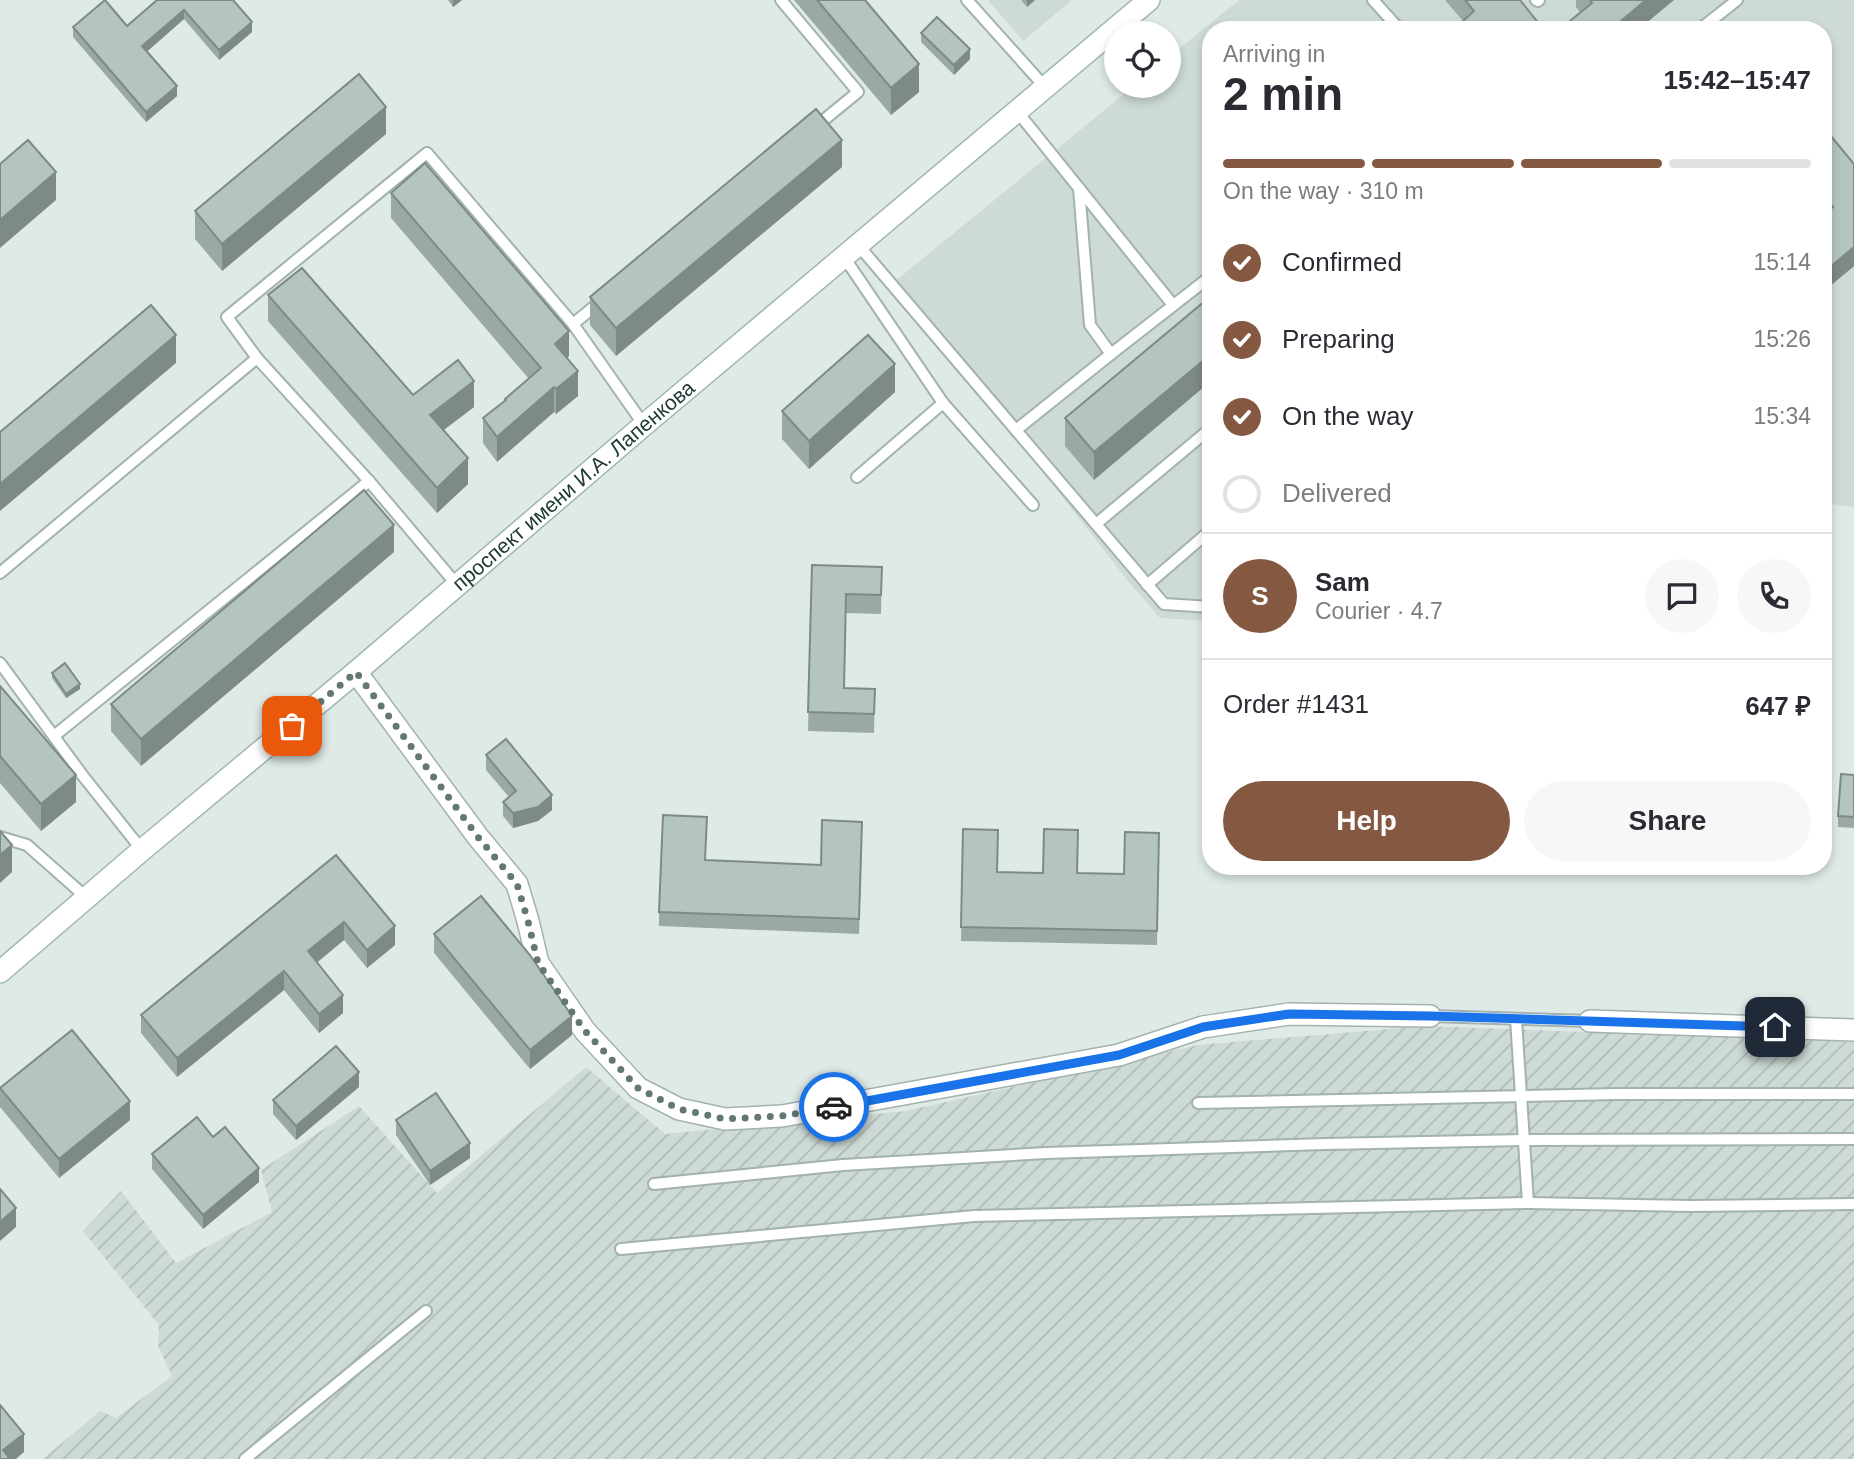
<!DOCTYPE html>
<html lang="en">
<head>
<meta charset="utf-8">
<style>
  :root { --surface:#fff; --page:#f7f7f7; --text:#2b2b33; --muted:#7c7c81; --line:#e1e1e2; --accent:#855941 }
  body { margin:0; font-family:Helvetica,sans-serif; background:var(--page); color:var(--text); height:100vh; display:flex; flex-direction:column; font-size:26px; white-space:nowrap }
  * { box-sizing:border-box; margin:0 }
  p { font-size:23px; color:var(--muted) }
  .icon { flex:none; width:38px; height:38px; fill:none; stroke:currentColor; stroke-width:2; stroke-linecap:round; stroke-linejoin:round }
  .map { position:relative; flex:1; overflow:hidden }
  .details { position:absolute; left:1202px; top:21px; width:630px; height:854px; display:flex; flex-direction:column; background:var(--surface); border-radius:28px; box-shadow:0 4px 10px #0003 }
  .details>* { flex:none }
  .fabs { position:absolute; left:1104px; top:21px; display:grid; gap:14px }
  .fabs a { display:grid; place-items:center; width:77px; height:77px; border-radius:50%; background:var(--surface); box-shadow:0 4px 10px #0003; font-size:35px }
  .pin { position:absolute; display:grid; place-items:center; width:60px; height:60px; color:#fff; margin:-30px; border-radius:14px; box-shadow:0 4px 10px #0006 }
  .courier { position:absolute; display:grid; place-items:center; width:70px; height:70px; margin:-35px; border:5px solid #1a73e8; border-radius:50%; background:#fff; color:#222; box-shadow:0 2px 9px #0007 }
  .summary em { font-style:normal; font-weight:600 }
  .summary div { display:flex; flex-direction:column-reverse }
  .summary { display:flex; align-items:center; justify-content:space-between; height:119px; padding:0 21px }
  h1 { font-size:46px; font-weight:600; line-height:52px }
  .bar { display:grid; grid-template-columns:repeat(4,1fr); gap:10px 7px; align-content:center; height:84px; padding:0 21px }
  .bar i { height:9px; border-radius:5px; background:var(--line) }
  .bar .active { background:var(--accent) }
  .bar p { grid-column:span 4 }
  .line { display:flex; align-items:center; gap:18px; padding:0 21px; border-top:2px solid var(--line) }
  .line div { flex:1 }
  .round { display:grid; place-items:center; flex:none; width:74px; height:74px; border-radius:37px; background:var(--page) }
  ol { padding:0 21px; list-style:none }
  li { display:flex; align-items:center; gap:21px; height:77px }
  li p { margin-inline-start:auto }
  li .icon { padding:7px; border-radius:50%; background:var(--accent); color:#fff; stroke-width:4 }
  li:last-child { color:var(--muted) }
  li i { width:38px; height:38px; border:4px solid var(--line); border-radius:50% }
  .cta { display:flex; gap:14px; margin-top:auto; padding:14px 21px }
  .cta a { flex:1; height:80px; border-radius:42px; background:var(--accent); color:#fff; font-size:28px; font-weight:600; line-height:80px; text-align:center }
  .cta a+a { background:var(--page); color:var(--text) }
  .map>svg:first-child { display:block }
  .built { fill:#cddad6 }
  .industrial { fill:url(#industrial-furrows) }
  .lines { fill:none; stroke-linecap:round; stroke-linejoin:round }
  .service-casing { stroke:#a2b2af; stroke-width:14 }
  .minor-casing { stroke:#a2b2af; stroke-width:24 }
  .secondary-casing { stroke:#9eb6b1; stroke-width:24 }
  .service { stroke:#fff; stroke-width:10 }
  .minor { stroke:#fff; stroke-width:21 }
  .secondary { stroke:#fff; stroke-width:21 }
  .wall { fill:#9ba9a5 }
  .shaded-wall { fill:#7e8a86 }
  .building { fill:#b4c5c0; stroke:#7e8a86; stroke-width:2 }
  .done { stroke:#637875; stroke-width:7; stroke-dasharray:0 12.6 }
  .route { stroke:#1a73e8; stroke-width:9 }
  .labels { text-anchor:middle; stroke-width:5; stroke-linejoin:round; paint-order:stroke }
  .street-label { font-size:21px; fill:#203a37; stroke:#eff7f4 }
</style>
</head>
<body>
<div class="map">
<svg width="1854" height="1459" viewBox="0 0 1854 1459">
  <defs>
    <pattern id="industrial-furrows" width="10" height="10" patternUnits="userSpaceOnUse" patternTransform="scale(1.75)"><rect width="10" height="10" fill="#cddad6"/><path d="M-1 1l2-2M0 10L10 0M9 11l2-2" fill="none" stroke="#b0bcb8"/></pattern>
  </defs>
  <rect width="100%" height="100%" fill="#dfeae7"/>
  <g class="built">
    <polygon points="988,0 1072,0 1023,41"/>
    <polygon points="1239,0 1854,0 1854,507 1824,503 1824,30 1211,30 1211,621 1160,618 1132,586 894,282 1134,86 1169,86 1169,57"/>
  </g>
  <polygon class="industrial" points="1425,1026 1854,1042 1854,1459 43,1459 100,1411 116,1418 172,1376 158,1346 159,1325 83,1231 121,1191 176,1263 272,1212 261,1170 359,1106 437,1193 586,1067 665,1134 906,1111 1198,1045"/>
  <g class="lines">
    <defs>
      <g id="service">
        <polyline points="781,0 858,92 814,128"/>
        <polyline points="967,0 1045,87"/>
        <polyline points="1373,0 1400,30"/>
        <polyline points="1536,0 1538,1 1539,0"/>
        <polyline points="1699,30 1737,0"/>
        <polyline points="1016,110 1173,305"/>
        <polyline points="1079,188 1090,325 1111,354 1211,276"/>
        <polyline points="859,246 1164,604 1211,607"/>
        <polyline points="844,257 943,403 1033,505"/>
        <polyline points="573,324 600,302"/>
        <polyline points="1016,430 1111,354"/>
        <polyline points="857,477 943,403"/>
        <polyline points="1096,524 1211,428"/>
        <polyline points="0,573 257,358"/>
        <polyline points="457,585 369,481 257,358 227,317 427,153 573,324 644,425"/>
        <polyline points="1147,585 1211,530"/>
        <polyline points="0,663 83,776 142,850"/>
        <polyline points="54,736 369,481"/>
        <polyline points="0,837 27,845 87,898"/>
        <polyline points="1430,1016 1590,1021"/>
        <polyline points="1198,1103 1617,1094 1854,1094"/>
        <polyline points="654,1184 843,1165 1046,1153 1326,1144 1524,1140 1854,1139"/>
        <polyline points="1528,1203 1691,1206 1854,1204"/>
        <polyline points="621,1249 974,1216 1528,1203 1516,1019"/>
        <polyline points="245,1459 426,1311"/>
      </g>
      <g id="minor">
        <polyline points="356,672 478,837 517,884 528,921 538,963 585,1031 638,1088 679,1109 725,1119 782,1116 1119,1055 1203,1027 1289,1014 1430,1016"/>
        <polyline points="1590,1021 1854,1030"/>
      </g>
      <g id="secondary">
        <path id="s1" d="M0,972l142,-122 214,-178 288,-247 505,-425"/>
      </g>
    </defs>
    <use href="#service" class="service-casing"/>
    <use href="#minor" class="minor-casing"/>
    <use href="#secondary" class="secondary-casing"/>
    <use href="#service" class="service"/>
    <use href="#minor" class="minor"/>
    <use href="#secondary" class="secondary"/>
  </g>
  <g class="wall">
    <polygon points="157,0 252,32 219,60 184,19 147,51 177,96 146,122 73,37 73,27 127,26"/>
    <polygon points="448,0 462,0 453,7"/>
    <polygon points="794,0 865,0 919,92 891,115"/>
    <polygon points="1021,0 1035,0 1027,7"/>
    <polygon points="1445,0 1520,0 1544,30 1462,30 1462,22 1463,21"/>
    <polygon points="1576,0 1674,0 1580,12 1576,7"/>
    <polygon points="921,33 970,59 954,75 921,42"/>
    <polygon points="386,134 222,271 195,239 195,211"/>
    <polygon points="1824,140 1854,164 1854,266 1824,291"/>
    <polygon points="842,167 616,356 590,325 590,297"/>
    <polygon points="391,193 569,356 567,358 578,396 556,414 554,412 497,462 483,443 483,418 505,401 505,399 529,379 391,218"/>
    <polygon points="268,295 413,395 474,407 444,430 468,484 437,513 268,321"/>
    <polygon points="1211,296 1094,480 1065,446 1065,418"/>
    <polygon points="895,392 809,469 782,439 782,411"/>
    <polygon points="394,552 141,766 111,731 111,704"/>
    <polygon points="812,565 882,567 881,614 846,613 844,688 875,689 874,733 808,731"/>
    <polygon points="52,673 80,689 66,698 52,678"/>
    <polygon points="0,686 76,802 41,831 0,783"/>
    <polygon points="486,755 552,810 538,821 513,828 503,816 503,802 509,797 486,770"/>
    <polygon points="1854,775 1854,828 1838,827 1838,816"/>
    <polygon points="963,829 997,872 1043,873 1124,874 1159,833 1157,945 961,941"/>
    <polygon points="862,836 859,934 659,926 659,912 706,860 821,865"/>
    <polygon points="336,855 395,945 367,968 344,940 317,962 343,1013 319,1033 284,990 177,1077 141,1033 141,1015"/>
    <polygon points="434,934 572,1035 530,1069 434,953"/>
    <polygon points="359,1087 296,1140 273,1114 273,1100"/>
    <polygon points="0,1088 130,1120 59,1178 0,1107"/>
    <polygon points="396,1120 470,1158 430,1185 396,1135"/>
    <polygon points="152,1154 259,1182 203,1229 152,1169"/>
  </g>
  <g class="shaded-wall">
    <polygon points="453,0 462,0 453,7"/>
    <polygon points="1027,0 1035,0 1027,7"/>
    <polygon points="1646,0 1674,0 1638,30 1610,30"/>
    <polygon points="184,10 184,19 142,56 142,46"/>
    <polygon points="252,22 252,32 219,60 219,50"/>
    <polygon points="970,49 970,59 954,75 954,65"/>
    <polygon points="919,64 919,92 891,115 891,88"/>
    <polygon points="177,86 177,96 146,122 146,112"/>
    <polygon points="386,107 386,134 222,271 222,244"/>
    <polygon points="842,140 842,167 616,356 616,328"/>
    <polygon points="56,172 56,200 0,248 0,220"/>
    <polygon points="1854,247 1854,266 1824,291 1824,272"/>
    <polygon points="569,331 569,356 555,369 555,344"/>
    <polygon points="176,335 176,363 0,511 0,484"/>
    <polygon points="1211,354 1211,381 1094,480 1094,452"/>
    <polygon points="895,364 895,392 809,469 809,441"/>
    <polygon points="578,371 578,396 556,414 556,389"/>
    <polygon points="474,381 474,407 430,440 430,415"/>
    <polygon points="554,387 554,412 497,462 497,437"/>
    <polygon points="468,458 468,484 437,513 437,488"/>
    <polygon points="394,525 394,552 141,766 141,739"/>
    <polygon points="80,684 80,689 66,698 66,694"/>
    <polygon points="76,775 76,802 41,831 41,804"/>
    <polygon points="552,795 552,810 538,821 513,828 513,813"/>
    <polygon points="12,845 12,872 0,883 0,855"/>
    <polygon points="344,922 344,940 308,970 308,951"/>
    <polygon points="395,926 395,945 367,968 367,950"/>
    <polygon points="284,971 284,990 177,1077 177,1058"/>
    <polygon points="343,995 343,1013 319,1033 319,1014"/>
    <polygon points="572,1016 572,1035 530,1069 530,1050"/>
    <polygon points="359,1072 359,1087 296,1140 296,1126"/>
    <polygon points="130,1101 130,1120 59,1178 59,1159"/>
    <polygon points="470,1143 470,1158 430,1185 430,1171"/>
    <polygon points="259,1168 259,1182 203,1229 203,1215"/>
    <polygon points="16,1208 16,1227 0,1241 0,1222"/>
    <polygon points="24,1434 24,1452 16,1459 3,1459 3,1450"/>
  </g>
  <g class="building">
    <polygon points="105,0 127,26 157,0 233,0 252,22 219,50 184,10 142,46 177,86 146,112 73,27"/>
    <polygon points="817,0 865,0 919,64 891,88"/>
    <polygon points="1465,0 1520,0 1544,30 1468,30 1462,22 1474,11"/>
    <polygon points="1590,0 1646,0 1610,30 1559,30 1592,3"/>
    <polygon points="937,17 970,49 954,65 921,33"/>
    <polygon points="359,74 386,107 222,244 195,211"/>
    <polygon points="816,109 842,140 616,328 590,297"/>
    <polygon points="1830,135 1854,164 1854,247 1824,272 1824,214 1833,207 1824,196 1824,140"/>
    <polygon points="28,140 56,172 0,220 0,164"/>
    <polygon points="425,163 569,331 555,344 578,371 556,389 554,387 497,437 483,418 506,400 505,399 541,368 391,193"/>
    <polygon points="302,268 413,395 458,360 474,381 430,415 468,458 437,488 268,295"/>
    <polygon points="1211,296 1211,354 1094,452 1065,418"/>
    <polygon points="151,305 176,335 0,484 0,432"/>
    <polygon points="868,335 895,364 809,441 782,411"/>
    <polygon points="364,490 394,525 141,739 111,704"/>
    <polygon points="812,565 882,567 881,595 846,594 844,688 875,689 874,714 808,712"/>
    <polygon points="65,663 80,684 66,694 52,673"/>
    <polygon points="0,686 76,775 41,804 0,756"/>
    <polygon points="506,739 552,795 538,807 513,813 503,802 516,791 486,755"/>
    <polygon points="1841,774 1854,775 1854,817 1838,816"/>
    <polygon points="663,815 707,817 705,860 821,865 822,820 862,822 859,919 659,912"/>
    <polygon points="963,829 998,830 997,872 1043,873 1044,829 1078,830 1077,873 1124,874 1125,832 1159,833 1157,931 961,927"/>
    <polygon points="0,831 12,845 0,855"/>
    <polygon points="336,855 395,926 367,950 344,922 308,951 343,995 319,1014 284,971 177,1058 141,1015"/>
    <polygon points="481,896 530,955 572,1016 530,1050 434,934"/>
    <polygon points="72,1030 130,1101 59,1159 0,1088"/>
    <polygon points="336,1046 359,1072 296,1126 273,1100"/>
    <polygon points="436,1093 470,1143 430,1171 396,1120"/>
    <polygon points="197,1117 213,1137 225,1127 259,1168 203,1215 152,1154"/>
    <polygon points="0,1189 16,1208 0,1222"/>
    <polygon points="0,1405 24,1434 3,1450 10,1459 0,1459"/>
  </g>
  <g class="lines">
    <polyline class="done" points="292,726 356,672 478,837 517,884 528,921 538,963 585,1031 638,1088 679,1109 725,1119 782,1116 834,1107"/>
    <polyline class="route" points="834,1107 1119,1055 1203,1027 1289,1014 1430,1016 1775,1027"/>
  </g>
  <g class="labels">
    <g class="street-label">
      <text dy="7" stroke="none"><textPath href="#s1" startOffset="752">проспект имени И.А. Лапенкова</textPath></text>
    </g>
  </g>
</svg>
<div class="fabs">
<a><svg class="icon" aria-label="locate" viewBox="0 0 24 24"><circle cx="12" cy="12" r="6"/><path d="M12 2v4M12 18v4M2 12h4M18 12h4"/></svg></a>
</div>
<div class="pin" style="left:292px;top:726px;background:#ea580c"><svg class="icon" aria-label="bag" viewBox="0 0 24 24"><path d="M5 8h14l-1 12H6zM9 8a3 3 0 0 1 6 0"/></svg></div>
<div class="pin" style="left:1775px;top:1027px;background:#1f2937"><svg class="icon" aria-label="home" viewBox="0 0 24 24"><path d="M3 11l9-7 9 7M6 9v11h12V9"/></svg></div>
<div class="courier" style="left:834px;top:1107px"><svg class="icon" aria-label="car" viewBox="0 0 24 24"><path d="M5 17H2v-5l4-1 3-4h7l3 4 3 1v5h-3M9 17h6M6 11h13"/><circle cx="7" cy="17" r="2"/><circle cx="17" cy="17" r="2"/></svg></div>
<section class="details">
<div class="summary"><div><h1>2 min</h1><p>Arriving in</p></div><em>15:42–15:47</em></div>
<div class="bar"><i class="active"></i><i class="active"></i><i class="active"></i><i></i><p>On the way · 310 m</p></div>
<ol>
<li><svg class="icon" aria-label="check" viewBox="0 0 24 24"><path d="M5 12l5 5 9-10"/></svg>Confirmed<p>15:14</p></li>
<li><svg class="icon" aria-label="check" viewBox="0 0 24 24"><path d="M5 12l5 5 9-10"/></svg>Preparing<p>15:26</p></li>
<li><svg class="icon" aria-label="check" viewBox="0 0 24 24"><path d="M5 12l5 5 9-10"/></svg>On the way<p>15:34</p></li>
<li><i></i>Delivered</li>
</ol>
<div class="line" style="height:126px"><b class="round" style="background:var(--accent);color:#fff">S</b><div><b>Sam</b><p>Courier · 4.7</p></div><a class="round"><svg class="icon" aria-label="chat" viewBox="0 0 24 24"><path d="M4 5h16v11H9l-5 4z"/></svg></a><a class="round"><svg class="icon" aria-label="phone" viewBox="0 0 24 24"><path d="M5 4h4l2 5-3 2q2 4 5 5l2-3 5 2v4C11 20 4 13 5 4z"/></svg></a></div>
<div class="line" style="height:91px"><div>Order #1431</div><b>647 ₽</b></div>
<div class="cta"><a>Help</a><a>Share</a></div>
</section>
</div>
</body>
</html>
